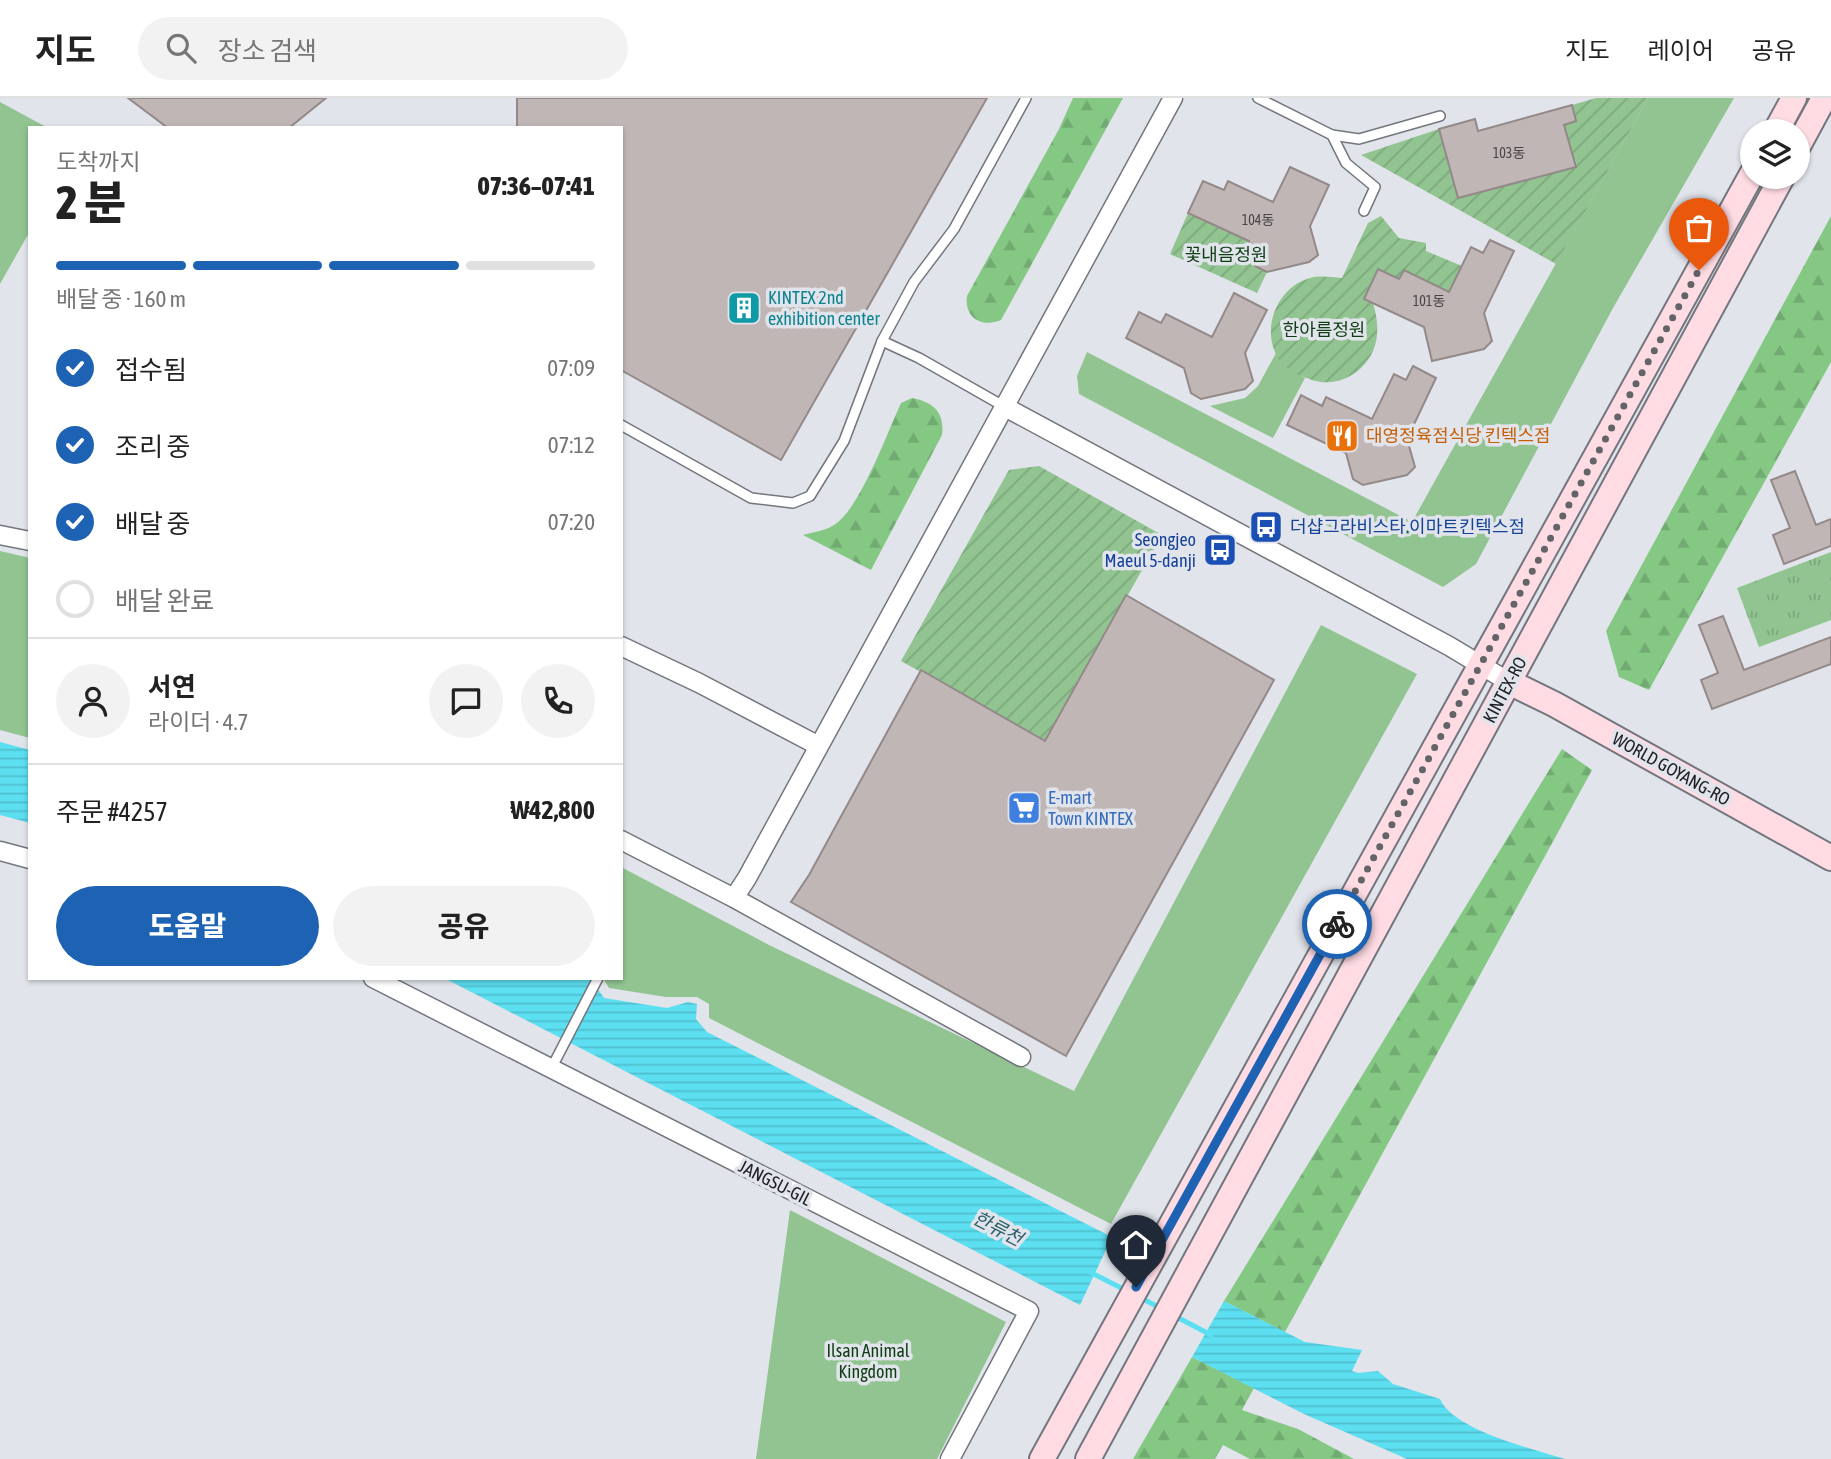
<!DOCTYPE html>
<html lang="ko">
<head>
<meta charset="utf-8">
<style>
  :root { --surface:#fff; --page:#f2f2f2; --text:#222; --muted:#767676; --line:#e0e0e0; --accent:#1e63b3 }
  body { margin:0; font-family:"Asap Condensed","Noto Sans KR",sans-serif; background:var(--page); color:var(--text); height:100vh; display:flex; flex-direction:column; font-size:26px; white-space:nowrap }
  * { box-sizing:border-box; margin:0 }
  p { font-size:23px; color:var(--muted) }
  .icon { flex:none; width:38px; height:38px; fill:none; stroke:currentColor; stroke-width:2; stroke-linecap:round; stroke-linejoin:round }
  .map { position:relative; flex:1; overflow:hidden }
  .drawer { position:absolute; left:28px; top:28px; width:595px; height:854px; display:flex; flex-direction:column; background:var(--surface); border-radius:0px; box-shadow:0 2px 5px #0004 }
  .drawer>* { flex:none }
  .buttons { position:absolute; left:1740px; top:21px; display:grid; gap:14px }
  .buttons a { display:grid; place-items:center; width:70px; height:70px; border-radius:50%; background:var(--surface); box-shadow:0 2px 5px #0004; font-size:35px }
  .pin { position:absolute; display:grid; place-items:center; width:60px; height:60px; color:#fff; margin:-72px -30px; border-radius:50% 50% 50% 0; rotate:-45deg; box-shadow:0 0 7px #0007 }
  .pin .icon { rotate:45deg }
  .courier { position:absolute; display:grid; place-items:center; width:70px; height:70px; margin:-35px; border:5px solid #1e63b3; border-radius:50%; background:#fff; color:#222; box-shadow:0 2px 9px #0007 }
  .head em { font-style:normal; font-weight:800 }
  .head div { display:flex; flex-direction:column-reverse }
  .head { display:flex; align-items:center; justify-content:space-between; height:119px; padding:0 28px }
  h1 { font-size:46px; font-weight:800; line-height:52px }
  .bar { display:grid; grid-template-columns:repeat(4,1fr); gap:10px 7px; align-content:center; height:84px; padding:0 28px }
  .bar i { height:9px; border-radius:5px; background:var(--line) }
  .bar .active { background:var(--accent) }
  .bar p { grid-column:span 4 }
  .line { display:flex; align-items:center; gap:18px; padding:0 28px; border-top:2px solid var(--line) }
  .line div { flex:1 }
  .round { display:grid; place-items:center; flex:none; width:74px; height:74px; border-radius:37px; background:var(--page) }
  ol { padding:0 28px; list-style:none }
  li { display:flex; align-items:center; gap:21px; height:77px }
  li p { margin-inline-start:auto }
  li .icon { padding:7px; border-radius:50%; background:var(--accent); color:#fff; stroke-width:4 }
  li:last-child { color:var(--muted) }
  li i { width:38px; height:38px; border:4px solid var(--line); border-radius:50% }
  .button { display:flex; gap:14px; margin-top:auto; padding:14px 28px }
  .button a { flex:1; height:80px; border-radius:42px; background:var(--accent); color:#fff; font-size:28px; font-weight:800; line-height:80px; text-align:center }
  .button a+a { background:var(--page); color:var(--text) }
  header { display:flex; align-items:center; gap:42px; box-sizing:border-box; height:98px; padding:0 35px; background:var(--surface); border-bottom:2px solid var(--line) }
  header strong { font-size:33px }
  nav { display:flex; gap:38px; margin-inline-start:auto; font-size:24px }
  .search { width:490px; height:63px; background:var(--page); display:flex; align-items:center; gap:18px; box-sizing:border-box; padding:0 24px; border-radius:38px; color:var(--muted); font-size:26px }
  .map>svg:first-child { display:block }
  .grass { fill:url(#grass-tufts) }
  .forest { fill:url(#forest-firs) }
  .park { fill:#91c490 }
  .garden { fill:url(#garden-furrows) }
  .water { fill:url(#water-rules) }
  .lines { fill:none; stroke-linecap:round; stroke-linejoin:round }
  .stream { stroke:#5cdff1; stroke-width:5 }
  .building { fill:#c0b6b5; stroke:#928988; stroke-width:2 }
  .service-casing { stroke:#73767c; stroke-width:12 }
  .minor-casing { stroke:#73767c; stroke-width:21 }
  .secondary-casing { stroke:#73767c; stroke-width:28 }
  .service { stroke:#fff; stroke-width:9 }
  .minor { stroke:#fff; stroke-width:18 }
  .secondary { stroke:#ffdbe4; stroke-width:24 }
  .done { stroke:#626468; stroke-width:7; stroke-dasharray:0 12.6 }
  .route { stroke:#1e63b3; stroke-width:9 }
  .labels { text-anchor:middle; stroke-width:7; stroke-linejoin:round; paint-order:stroke }
  .number-label { font-size:14px; fill:#464547 }
  .park-label { font-size:18px; fill:#0e3e12; stroke:#e1e4eb }
  .culture-label { font-size:18px; fill:#0d838f; stroke:#e1e4eb; text-anchor:start }
  .food-label { font-size:18px; fill:#c56008; stroke:#e1e4eb; text-anchor:start }
  .transit-label { font-size:18px; fill:#164399; stroke:#e1e4eb; text-anchor:start }
  .street-label { font-size:18px; fill:#1e1f22; stroke:#e1e4eb }
  .shop-label { font-size:18px; fill:#366cbe; stroke:#e1e4eb; text-anchor:start }
  .water-label { font-size:19px; font-style:italic; fill:#2a6068; stroke:#e1e4eb }
</style>
</head>
<body>
<header>
<strong>지도</strong>
<div class="search"><svg class="icon" aria-label="search" viewBox="0 0 24 24"><circle cx="10" cy="10" r="6"/><path d="M15 15l6 6"/></svg>장소 검색</div>
<nav><a>지도</a><a>레이어</a><a>공유</a></nav>
</header>
<div class="map">
<svg width="1831" height="1361" viewBox="0 0 1831 1361">
  <defs>
    <pattern id="grass-tufts" width="24" height="20" patternUnits="userSpaceOnUse" patternTransform="scale(1.75)"><rect width="24" height="20" fill="#91c490"/><path d="M3 7l-1-3M5 7V3M7 7l1-3M15 17l-1-3M17 17v-4M19 17l1-3" fill="none" stroke="#7da87c"/></pattern>
    <pattern id="forest-firs" width="22" height="20" patternUnits="userSpaceOnUse" patternTransform="scale(1.75)"><rect width="22" height="20" fill="#85c884"/><path d="M5 1l3.5 6h-7zM16 11l3.5 6h-7z" fill="#72ab72"/></pattern>
    <pattern id="garden-furrows" width="10" height="10" patternUnits="userSpaceOnUse" patternTransform="scale(1.75)"><rect width="10" height="10" fill="#91c490"/><path d="M-1 1l2-2M0 10L10 0M9 11l2-2" fill="none" stroke="#7da87c"/></pattern>
    <pattern id="water-rules" width="6" height="5" patternUnits="userSpaceOnUse" patternTransform="scale(1.75)"><rect width="6" height="5" fill="#5cdff1"/><path d="M0 2.5h6" fill="none" stroke="#50bfce"/></pattern>
  </defs>
  <rect width="100%" height="100%" fill="#e1e4eb"/>
  <polygon class="grass" points="1831,454 1831,522 1759,549 1737,490"/>
  <g class="forest">
    <path d="M1073,0h50l-122,222c-19,8 -37,-2 -34,-24l92,-167z"/>
    <polygon points="1831,118 1831,264 1649,592 1619,579 1606,533"/>
    <path d="M912,300c21,4 33,14 30,37l-71,135 -68,-35c10,-3 22,-4 31,-10 26,-16 53,-92 67,-122z"/>
    <polygon points="1562,651 1592,672 1285,1234 1224,1203"/>
    <polygon points="1192,1259 1254,1290 1242,1312 1298,1331 1354,1361 1250,1361 1223,1347 1215,1361 1133,1361"/>
  </g>
  <g class="park">
    <polygon points="1648,0 1734,0 1613,210 1476,466 1443,489 1079,296 1077,278 1087,254 1412,424"/>
    <polygon points="0,4 48,30 30,30 30,133 0,186"/>
    <polygon points="1276,255 1287,270 1305,280 1273,340 1210,308 1245,300 1258,288"/>
    <polygon points="0,453 30,460 30,640 0,632"/>
    <polygon points="1321,527 1417,576 1111,1126 709,920 709,906 697,899 666,899 609,890 603,880 621,880 621,769 769,847 1074,993"/>
    <polygon points="790,1112 1006,1224 937,1361 756,1361"/>
  </g>
  <g class="garden">
    <polygon points="1596,0 1648,0 1556,166 1361,57 1439,31 1459,100 1575,69 1564,27 1576,23 1572,7"/>
    <polygon points="1188,115 1249,143 1267,174 1257,195 1170,156"/>
    <path d="M1381,118l18,22 27,5v8l36,15 -13,26 -50,-13 -21,-10 -14,29 9,5c7,23 7,47 -12,65 -13,12 -31,18 -49,12 -8,-3 -18,-6 -24,-11 -32,-26 -16,-81 22,-91 10,-3 21,-1 32,0l26,-55z"/>
    <polygon points="1039,368 1162,437 1045,643 901,563 1009,372"/>
  </g>
  <g class="water">
    <polygon points="0,644 30,652 30,725 0,717"/>
    <polygon points="444,880 590,880 604,900 667,910 688,904 697,906 696,921 707,934 1112,1139 1080,1207"/>
    <path d="M1224,1203l81,41 57,8 -10,21 6,2 20,-2 15,13 47,15c13,31 93,50 125,60h-158l-103,-45 -112,-57z"/>
  </g>
  <g class="lines">
    <g class="stream">
      <polyline points="1090,1174 1127,1193"/>
      <polyline points="1139,1199 1162,1211"/>
      <polyline points="1173,1217 1211,1237"/>
    </g>
  </g>
  <g class="building">
    <polygon points="128,0 326,0 289,30 168,30"/>
    <polygon points="517,0 987,0 781,362 621,272 621,30 517,30"/>
    <polygon points="1572,7 1576,23 1564,27 1576,69 1458,100 1439,31 1475,21 1478,33"/>
    <polygon points="1290,69 1329,87 1310,128 1318,157 1309,164 1267,174 1255,168 1249,143 1188,115 1203,83 1224,92 1228,83 1273,104"/>
    <polygon points="1490,142 1514,153 1484,215 1492,243 1484,251 1432,263 1424,229 1364,201 1378,171 1399,181 1404,172 1449,194 1471,149 1483,155"/>
    <polygon points="1234,195 1267,212 1245,255 1253,283 1245,291 1201,301 1191,295 1184,270 1126,240 1139,214 1161,225 1166,216 1212,239"/>
    <polygon points="1413,268 1436,280 1407,341 1415,369 1407,377 1363,387 1353,381 1346,355 1287,327 1301,297 1322,308 1326,299 1372,321 1394,276 1406,282"/>
    <polygon points="1795,373 1816,427 1831,421 1831,448 1784,466 1773,437 1790,430 1771,382"/>
    <polygon points="1126,497 1274,582 1066,958 791,804 809,777 921,572 1045,643"/>
    <polygon points="1723,518 1744,572 1831,539 1831,566 1712,611 1701,582 1718,575 1699,527"/>
  </g>
  <g class="lines">
    <defs>
      <g id="service">
        <polyline points="1258,0 1332,37 1359,41 1440,18"/>
        <polyline points="1332,37 1346,65 1375,89 1364,113"/>
        <polyline points="882,243 919,260 1005,309"/>
        <polyline points="621,327 751,400 793,405 810,398 844,343 882,243 914,184 954,131 1026,0"/>
        <polyline points="551,971 598,880"/>
      </g>
      <g id="minor">
        <polyline points="1005,309 1449,548 1509,584"/>
        <polyline points="0,437 30,443"/>
        <polyline points="621,548 699,585 817,647"/>
        <polyline points="621,742 734,800 1021,959"/>
        <polyline points="0,753 30,761"/>
        <polyline points="734,800 747,780 1173,0"/>
        <polyline points="373,880 1029,1213 950,1361"/>
      </g>
      <g id="secondary">
        <polyline points="1776,33 1794,0"/>
        <polyline points="1797,50 1824,0"/>
        <polyline points="1509,584 1554,606 1831,760"/>
        <polyline points="1042,1361 1752,76"/>
        <polyline points="1088,1361 1782,79"/>
      </g>
    </defs>
    <use href="#service" class="service-casing"/>
    <use href="#minor" class="minor-casing"/>
    <use href="#secondary" class="secondary-casing"/>
    <use href="#service" class="service"/>
    <use href="#minor" class="minor"/>
    <use href="#secondary" class="secondary"/>
  </g>
  <g class="lines">
    <polyline class="done" points="1337,826 1699,172"/>
    <polyline class="route" points="1136,1189 1337,826"/>
  </g>
  <defs>
    <symbol id="building-square" viewBox="-11 -11 22 22"><rect x="-9" y="-9" width="18" height="18" rx="4" fill="#0f9aa8" stroke="#e1e4eb"/><path d="M-4-6H4V6H1V3H-1V6H-4ZM-2.5-4.3h1.7v1.8h-1.7ZM.8-4.3h1.7v1.8H.8ZM-2.5-1h1.7V.8h-1.7ZM.8-1h1.7V.8H.8Z" fill="#fff"/></symbol>
    <symbol id="restaurant-square" viewBox="-11 -11 22 22"><rect x="-9" y="-9" width="18" height="18" rx="4" fill="#e8710a" stroke="#e1e4eb"/><path d="M-5-6h1v4h1v-4h1v4h1v-4h1v5L-1.5 .5V6h-2V.5L-5-1ZM5-6V6H3V1.5H1.5Q1.5-4 5-6Z" fill="#fff"/></symbol>
    <symbol id="bus-square" viewBox="-11 -11 22 22"><rect x="-9" y="-9" width="18" height="18" rx="4" fill="#1a4fb4" stroke="#e1e4eb"/><path d="M-5-6H5V4H4V6H2V4H-2V6H-4V4H-5ZM-3.5-4V0h7V-4ZM-3.5 1.2v1.5H-2V1.2ZM2 1.2v1.5H3.5V1.2Z" fill="#fff"/></symbol>
    <symbol id="supermarket-square" viewBox="-11 -11 22 22"><rect x="-9" y="-9" width="18" height="18" rx="4" fill="#3f7fe0" stroke="#e1e4eb"/><path d="M-6-5.5h2.5l.6 2H6L4.5 2H-2.5L-4.4-4H-6ZM-1.5 3.2a1.3 1.3 0 1 0 .1 0ZM3 3.2a1.3 1.3 0 1 0 .1 0Z" fill="#fff"/></symbol>
  </defs>
  <g fill-rule="evenodd">
    <use href="#building-square" x="725" y="191" width="38" height="38"/>
    <use href="#restaurant-square" x="1323" y="319" width="38" height="38"/>
    <use href="#bus-square" x="1247" y="410" width="38" height="38"/>
    <use href="#bus-square" x="1201" y="433" width="38" height="38"/>
    <use href="#supermarket-square" x="1005" y="691" width="38" height="38"/>
  </g>
  <g class="labels">
    <g class="number-label">
      <text x="1509" y="60">103동</text>
      <text x="1258" y="127">104동</text>
      <text x="1429" y="208">101동</text>
    </g>
    <g class="park-label">
      <text x="1226" y="163">꽃내음정원</text>
      <text x="1324" y="238">한아름정원</text>
      <text x="868" y="1259">Ilsan Animal<tspan x="868" dy="21">Kingdom</tspan></text>
    </g>
    <g class="culture-label">
      <text x="768" y="206">KINTEX 2nd<tspan x="768" dy="21">exhibition center</tspan></text>
    </g>
    <g class="food-label">
      <text x="1366" y="344">대영정육점식당 킨텍스점</text>
    </g>
    <g class="transit-label">
      <text x="1290" y="435">더샵그라비스타.이마트킨텍스점</text>
      <text x="1196" y="448" text-anchor="end">Seongjeo<tspan x="1196" dy="21">Maeul 5-danji</tspan></text>
    </g>
    <g class="street-label">
      <text transform="translate(1505 592) rotate(-62)" y="6">KINTEX-RO</text>
      <text transform="translate(1671 671) rotate(29)" y="6">WORLD GOYANG-RO</text>
      <text transform="translate(775 1085) rotate(27)" y="6">JANGSU-GIL</text>
    </g>
    <g class="shop-label">
      <text x="1048" y="706">E-mart<tspan x="1048" dy="21">Town KINTEX</tspan></text>
    </g>
    <g class="water-label">
      <text transform="translate(998 1130) rotate(27)" y="7">한류천</text>
    </g>
  </g>
</svg>
<div class="buttons">
<a><svg class="icon" aria-label="layers" viewBox="0 0 24 24"><path d="M12 4l9 5-9 5-9-5zM3 14l9 5 9-5"/></svg></a>
</div>
<div class="pin" style="left:1699px;top:172px;background:#ea580c"><svg class="icon" aria-label="bag" viewBox="0 0 24 24"><path d="M5 8h14l-1 12H6zM9 8a3 3 0 0 1 6 0"/></svg></div>
<div class="pin" style="left:1136px;top:1189px;background:#1f2937"><svg class="icon" aria-label="home" viewBox="0 0 24 24"><path d="M3 11l9-7 9 7M6 9v11h12V9"/></svg></div>
<div class="courier" style="left:1337px;top:826px"><svg class="icon" aria-label="bike" viewBox="0 0 24 24"><circle cx="6" cy="16" r="4"/><circle cx="18" cy="16" r="4"/><path d="M6 16l4-8h5l3 8M10 8l3 8H6M13 5h3"/></svg></div>
<section class="drawer">
<div class="head"><div><h1>2 분</h1><p>도착까지</p></div><em>07:36–07:41</em></div>
<div class="bar"><i class="active"></i><i class="active"></i><i class="active"></i><i></i><p>배달 중 · 160 m</p></div>
<ol>
<li><svg class="icon" aria-label="check" viewBox="0 0 24 24"><path d="M5 12l5 5 9-10"/></svg>접수됨<p>07:09</p></li>
<li><svg class="icon" aria-label="check" viewBox="0 0 24 24"><path d="M5 12l5 5 9-10"/></svg>조리 중<p>07:12</p></li>
<li><svg class="icon" aria-label="check" viewBox="0 0 24 24"><path d="M5 12l5 5 9-10"/></svg>배달 중<p>07:20</p></li>
<li><i></i>배달 완료</li>
</ol>
<div class="line" style="height:126px"><a class="round"><svg class="icon" aria-label="person" viewBox="0 0 24 24"><circle cx="12" cy="8" r="4"/><path d="M4 21q1-7 8-7t8 7"/></svg></a><div><b>서연</b><p>라이더 · 4.7</p></div><a class="round"><svg class="icon" aria-label="chat" viewBox="0 0 24 24"><path d="M4 5h16v11H9l-5 4z"/></svg></a><a class="round"><svg class="icon" aria-label="phone" viewBox="0 0 24 24"><path d="M5 4h4l2 5-3 2q2 4 5 5l2-3 5 2v4C11 20 4 13 5 4z"/></svg></a></div>
<div class="line" style="height:91px"><div>주문 #4257</div><b>₩42,800</b></div>
<div class="button"><a>도움말</a><a>공유</a></div>
</section>
</div>
</body>
</html>
